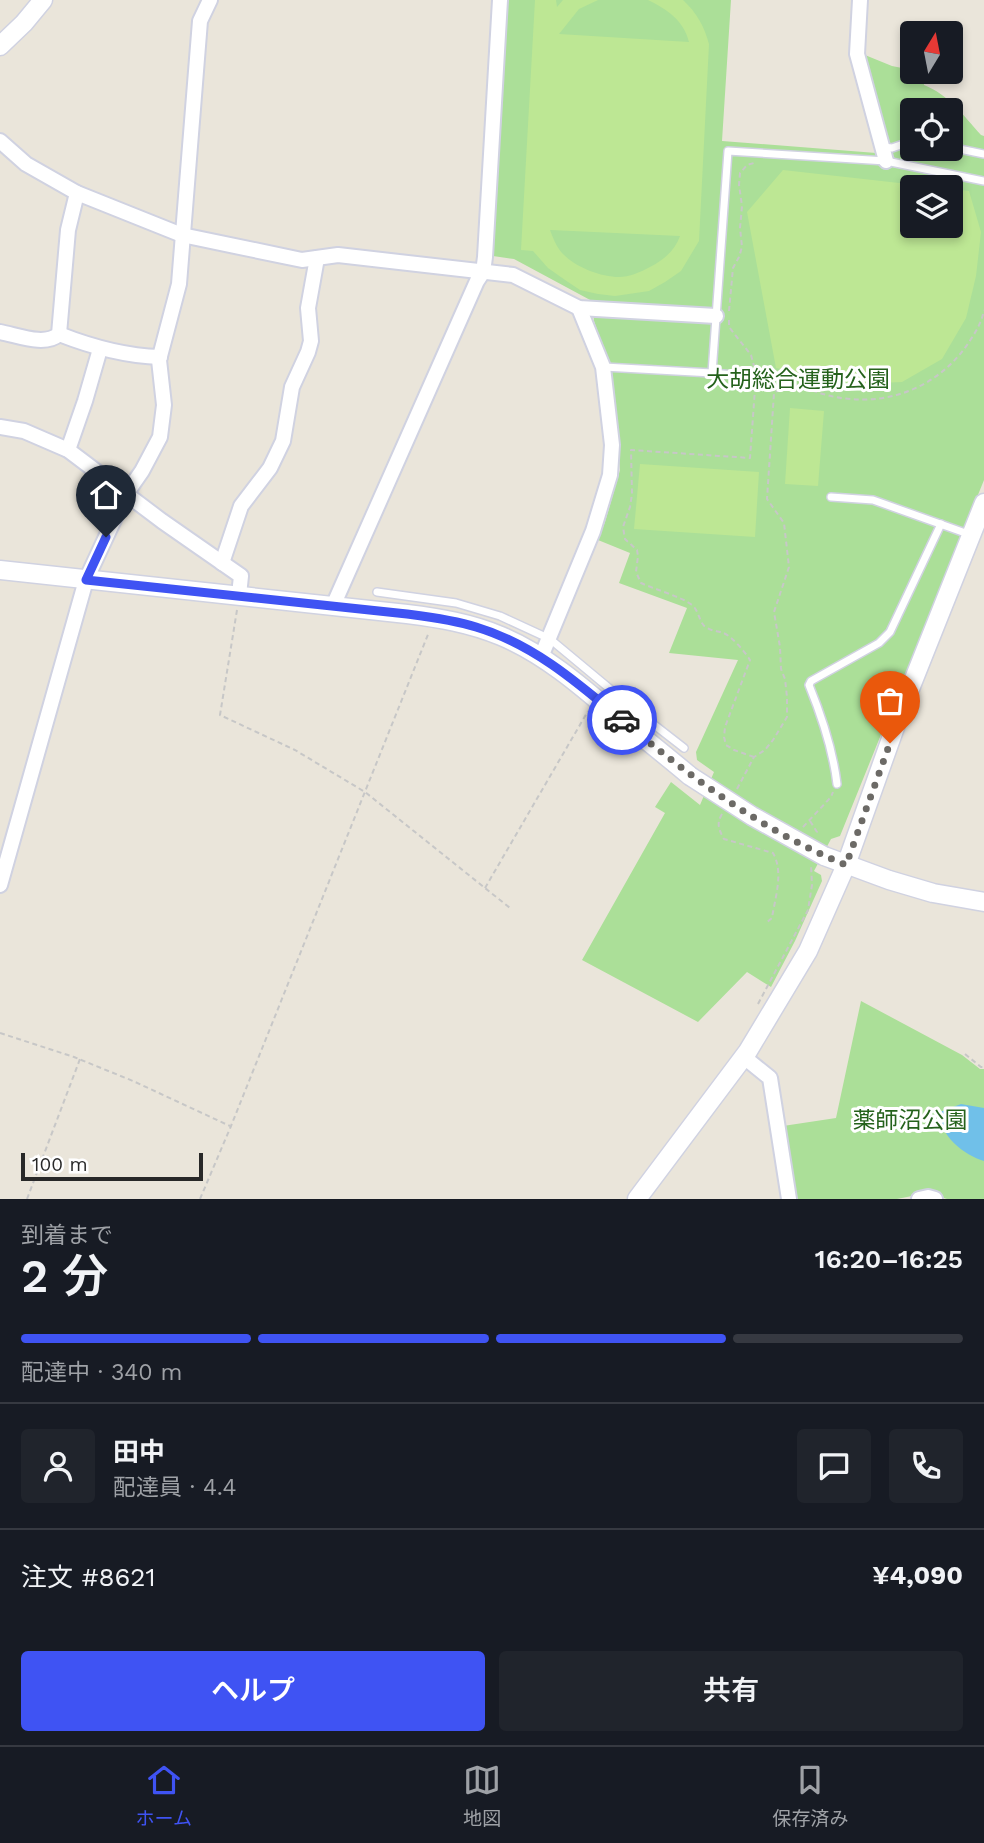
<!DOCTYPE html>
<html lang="ja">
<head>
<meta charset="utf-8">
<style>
  :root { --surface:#171b24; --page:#20242c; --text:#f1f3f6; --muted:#9ea1a6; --line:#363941; --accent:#3f53f3 }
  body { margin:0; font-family:"Work Sans","Noto Sans JP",sans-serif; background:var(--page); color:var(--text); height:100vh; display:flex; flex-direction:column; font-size:26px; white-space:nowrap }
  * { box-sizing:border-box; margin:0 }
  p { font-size:23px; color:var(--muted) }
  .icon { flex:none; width:38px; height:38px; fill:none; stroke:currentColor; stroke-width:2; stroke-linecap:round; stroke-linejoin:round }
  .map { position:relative; height:1199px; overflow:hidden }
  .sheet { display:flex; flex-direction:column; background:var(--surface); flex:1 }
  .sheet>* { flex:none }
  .needle { width:46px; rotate:10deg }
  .fabs { position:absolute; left:900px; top:21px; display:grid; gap:14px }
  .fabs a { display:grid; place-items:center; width:63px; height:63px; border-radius:7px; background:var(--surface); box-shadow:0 4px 10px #0003; font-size:35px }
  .scale { position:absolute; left:21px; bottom:18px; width:182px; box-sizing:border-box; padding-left:7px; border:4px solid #282828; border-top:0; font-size:19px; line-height:24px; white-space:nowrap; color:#282828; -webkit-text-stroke:5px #fff; paint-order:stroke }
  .pin { position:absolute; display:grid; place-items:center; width:60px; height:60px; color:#fff; margin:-72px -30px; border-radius:50% 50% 50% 0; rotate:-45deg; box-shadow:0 0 7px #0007 }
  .pin .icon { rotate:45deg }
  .courier { position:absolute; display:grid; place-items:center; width:70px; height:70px; margin:-35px; border:5px solid #3f53f3; border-radius:50%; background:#fff; color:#222; box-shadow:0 2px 9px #0007 }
  .headline em { font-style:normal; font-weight:600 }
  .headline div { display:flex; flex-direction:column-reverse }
  .headline { display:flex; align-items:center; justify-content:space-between; height:119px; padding:0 21px }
  h1 { font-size:46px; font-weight:600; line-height:52px }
  .bar { display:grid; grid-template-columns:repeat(4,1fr); gap:10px 7px; align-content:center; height:84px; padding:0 21px }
  .bar i { height:9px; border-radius:5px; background:var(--line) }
  .bar .on { background:var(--accent) }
  .bar p { grid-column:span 4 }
  .line { display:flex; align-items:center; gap:18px; padding:0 21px; border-top:2px solid var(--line) }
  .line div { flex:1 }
  .round { display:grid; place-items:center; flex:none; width:74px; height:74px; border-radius:7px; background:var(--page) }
  .primary-button { display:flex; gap:14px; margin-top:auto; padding:14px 21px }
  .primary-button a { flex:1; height:80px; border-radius:7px; background:var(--accent); color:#fff; font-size:28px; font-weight:600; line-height:80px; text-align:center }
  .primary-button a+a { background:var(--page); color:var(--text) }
  .dock { display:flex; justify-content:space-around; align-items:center; height:98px; border-top:2px solid var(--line); background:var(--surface); font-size:19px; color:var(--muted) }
  .dock a { display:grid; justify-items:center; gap:4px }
  .dock .on { color:var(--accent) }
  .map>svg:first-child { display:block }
  .green { fill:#abdf98; fill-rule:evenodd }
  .pitch { fill:#bde794; fill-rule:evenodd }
  .water { fill:#70c0e9 }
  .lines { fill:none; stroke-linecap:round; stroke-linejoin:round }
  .service-casing { stroke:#d0d2e1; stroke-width:10 }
  .minor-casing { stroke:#d0d2e1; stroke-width:18 }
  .tertiary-casing { stroke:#d0d2e1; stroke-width:21 }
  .path { stroke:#c7c7c7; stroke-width:2; stroke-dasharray:5 3.5; stroke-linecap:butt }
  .service { stroke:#fff; stroke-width:7 }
  .minor { stroke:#fff; stroke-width:14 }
  .tertiary { stroke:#fff; stroke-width:18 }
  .tertiary-bridge-casing { stroke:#d0d2e1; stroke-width:21; stroke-linecap:butt }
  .tertiary-bridge { stroke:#fff; stroke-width:18 }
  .done { stroke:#6c6a66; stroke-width:7; stroke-dasharray:0 12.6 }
  .route { stroke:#3f53f3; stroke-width:9 }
  .labels { text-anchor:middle; stroke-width:6; stroke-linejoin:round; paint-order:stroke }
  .park-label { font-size:23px; fill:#25621c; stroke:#fff }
</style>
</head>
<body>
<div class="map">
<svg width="984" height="1199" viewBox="0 0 984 1199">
  <rect width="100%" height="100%" fill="#eae5da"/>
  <g class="green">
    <path d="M508,0h223l-9,141 167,13 -29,-101 32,13 20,4v2h11l1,13c25,10 39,30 57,50l3,1v344l-144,356 -9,3 -17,32 7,4 1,6 -27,60 -24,46 -24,-15 -49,50 -116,-62 83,-147 -10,-6 16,-25 29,23 14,-33 -17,-12 -1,-8 42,-92 -69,-7 18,-45 -68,-25 11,-30 -32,-13 7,-18 15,-52 -8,-95 -18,-54 -2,-20 -78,-42 -21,-3zM912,110h38v39h-38zM912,187h38v39h-38z"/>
    <polygon points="861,1001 962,1055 980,1069 984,1069 984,1199 947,1199 927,1193 897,1199 795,1199 783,1126 836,1118"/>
  </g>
  <g class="pitch">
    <path d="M535,0h21l1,7 6,-7h35l-19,9 -20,25 130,8c-5,-21 -22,-33 -41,-42h35c14,13 21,26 26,44l-10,197 -18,30 -16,11 -16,9 -34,5 -17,-2 -18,-4 -12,-8 -20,-14 -15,-17 -12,-1zM550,230h1l129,6c-5,14 -16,24 -30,31 -9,5 -21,10 -31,10 -21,0 -52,-13 -62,-31 -3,-5 -5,-11 -7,-16z"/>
    <polygon points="783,170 935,187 912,187 912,226 950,226 950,189 969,191 981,232 976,276 966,318 942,359 902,382 854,384 776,368 747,212"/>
    <polygon points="790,408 824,411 818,486 785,484"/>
    <polygon points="640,464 759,472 755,537 634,529"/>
  </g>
  <path class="water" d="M961,1104l23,4v53c-20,-6 -45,-25 -44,-49z"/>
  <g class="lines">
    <defs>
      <g id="service">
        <polyline points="883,147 892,148 912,141"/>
        <polyline points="950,147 984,154"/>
        <polyline points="604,367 712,373 755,377"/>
        <polyline points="712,373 728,151 886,161 984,181"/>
        <polyline points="831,497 873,500 971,535"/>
        <polyline points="377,592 456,603 500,616 550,639 639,713 684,748"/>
        <path d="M837,784c-4,-34 -15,-67 -28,-99l2,-4 68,-38 11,-11 51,-108"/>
      </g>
      <g id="minor">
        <polyline points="860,0 857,54 886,161"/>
        <polyline points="0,141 26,164 77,193 182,235 302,260 338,255 513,275 579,308 716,316"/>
        <path d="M0,332c17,3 45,15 59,2l9,-104 9,-37"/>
        <path d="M59,334c33,13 65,22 101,23"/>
        <polyline points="0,427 24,431 68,450 162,521 241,576 239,595"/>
        <polyline points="68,450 85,401 100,349"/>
        <polyline points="222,563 241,506 270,468 283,441 292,387 308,352 311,341 308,308 317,258"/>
        <polyline points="333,606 477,281 483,272 485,257 500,0"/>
        <polyline points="541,657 593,531 610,475 612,445 603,367 579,308"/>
        <polyline points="0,885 86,580 126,494 142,471 160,437 164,405 159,360 179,284 200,21 210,0"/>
        <polyline points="744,1057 770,1078 789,1199"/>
        <polyline points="919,1199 928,1197 935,1199"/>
      </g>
      <g id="tertiary">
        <polyline points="0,46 24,23 43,0"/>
        <path d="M0,570l407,44c32,4 63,9 94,22 43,18 79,49 114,79 25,20 50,40 75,61"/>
        <polyline points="824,856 889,880 933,893 984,902"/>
        <polyline points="637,1199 748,1051 808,951 846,865 898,719 984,503"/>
      </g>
    </defs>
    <use href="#service" class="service-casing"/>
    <use href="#minor" class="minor-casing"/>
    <use href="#tertiary" class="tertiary-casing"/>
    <g class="path">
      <polyline points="729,311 733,268 739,257 742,247 740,228 742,206 739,185 740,173 747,165 754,163"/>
      <polyline points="729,320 729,327 751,355 754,366"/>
      <path d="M763,378c28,2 51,16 78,20 52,8 102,-14 130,-59 6,-9 11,-18 13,-29"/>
      <polyline points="237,610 220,715 295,750 365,792 510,908"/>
      <path d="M754,757l-20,-7 -8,-5 -2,-8 1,-10 25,-67c-5,-8 -19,-25 -27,-27 -5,-2 -11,-2 -16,-5 -8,-4 -7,-16 -15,-23 -10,-8 -38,-16 -51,-22l-5,-11 2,-16 -1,-6 -12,-11 -2,-12 7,-20 2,-13 -1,-44 119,8 5,-69"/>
      <polyline points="737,789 754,757 765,750 773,740 787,717 787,697 785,679 781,669 780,647 774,612 789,567 784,523 767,499 774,393 788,383"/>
      <path d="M722,814c-6,10 -3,16 2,25l49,14c11,19 2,45 -1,65l-6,5"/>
      <polyline points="810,821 817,832 816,835"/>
      <polyline points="803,827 831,797 833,792"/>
      <polyline points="485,888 588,711"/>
      <polyline points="758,1004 808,910 812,885 811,865"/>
      <polyline points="0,1033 74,1057 133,1081 230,1126"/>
      <polyline points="965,1054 981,1067 984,1067"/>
      <polyline points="27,1199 80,1059"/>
      <polyline points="200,1199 231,1126 429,632"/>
    </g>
    <use href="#service" class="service"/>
    <use href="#minor" class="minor"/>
    <use href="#tertiary" class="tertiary"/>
    <defs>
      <polyline id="tertiary-bridge" points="690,776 752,816 824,856"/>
    </defs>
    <use href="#tertiary-bridge" class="tertiary-bridge-casing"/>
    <use href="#tertiary-bridge" class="tertiary-bridge"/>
  </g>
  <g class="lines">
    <path class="done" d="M622,720c68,57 141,111 224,145l44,-122"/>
    <path class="route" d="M106,537l-20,43 321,34c23,3 47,6 69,13 57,17 102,56 146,93"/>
  </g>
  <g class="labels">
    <g class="park-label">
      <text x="798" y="387">大胡総合運動公園</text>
      <text x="910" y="1128">薬師沼公園</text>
    </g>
  </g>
</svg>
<div class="fabs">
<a><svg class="needle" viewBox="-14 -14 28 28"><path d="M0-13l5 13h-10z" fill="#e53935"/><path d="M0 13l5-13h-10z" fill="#9ea1a6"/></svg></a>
<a><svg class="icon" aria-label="locate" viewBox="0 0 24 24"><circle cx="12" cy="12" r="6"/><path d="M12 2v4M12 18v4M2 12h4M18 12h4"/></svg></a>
<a><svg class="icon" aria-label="layers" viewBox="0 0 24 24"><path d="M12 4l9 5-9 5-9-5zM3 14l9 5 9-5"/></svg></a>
</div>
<div class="scale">100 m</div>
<div class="pin" style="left:890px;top:743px;background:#ea580c"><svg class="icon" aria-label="bag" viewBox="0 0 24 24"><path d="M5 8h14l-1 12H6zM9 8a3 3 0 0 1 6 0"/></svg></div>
<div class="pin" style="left:106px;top:537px;background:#1f2937"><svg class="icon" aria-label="home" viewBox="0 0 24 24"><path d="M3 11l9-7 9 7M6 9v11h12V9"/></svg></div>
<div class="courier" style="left:622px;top:720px"><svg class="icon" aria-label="car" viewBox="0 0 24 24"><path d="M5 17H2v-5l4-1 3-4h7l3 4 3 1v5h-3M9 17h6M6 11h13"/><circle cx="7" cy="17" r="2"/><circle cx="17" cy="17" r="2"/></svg></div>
</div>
<section class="sheet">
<div class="headline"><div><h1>2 分</h1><p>到着まで</p></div><em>16:20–16:25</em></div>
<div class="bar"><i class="on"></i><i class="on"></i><i class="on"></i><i></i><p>配達中 · 340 m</p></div>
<div class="line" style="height:126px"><a class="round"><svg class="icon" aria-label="person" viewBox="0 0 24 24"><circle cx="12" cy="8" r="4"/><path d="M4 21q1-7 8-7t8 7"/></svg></a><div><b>田中</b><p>配達員 · 4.4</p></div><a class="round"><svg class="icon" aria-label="chat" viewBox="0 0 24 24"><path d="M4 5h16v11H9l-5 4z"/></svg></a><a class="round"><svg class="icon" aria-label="phone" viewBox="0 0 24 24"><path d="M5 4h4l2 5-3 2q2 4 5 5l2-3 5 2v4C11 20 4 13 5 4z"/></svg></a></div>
<div class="line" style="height:91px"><div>注文 #8621</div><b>¥4,090</b></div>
<div class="primary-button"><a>ヘルプ</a><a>共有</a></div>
</section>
<nav class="dock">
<a class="on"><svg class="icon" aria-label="home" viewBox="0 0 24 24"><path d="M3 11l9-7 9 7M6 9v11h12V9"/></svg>ホーム</a>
<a><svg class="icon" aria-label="map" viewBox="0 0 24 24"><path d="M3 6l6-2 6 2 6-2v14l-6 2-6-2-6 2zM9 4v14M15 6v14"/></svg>地図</a>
<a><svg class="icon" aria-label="saved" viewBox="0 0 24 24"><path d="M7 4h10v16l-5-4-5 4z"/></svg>保存済み</a>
</nav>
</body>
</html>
